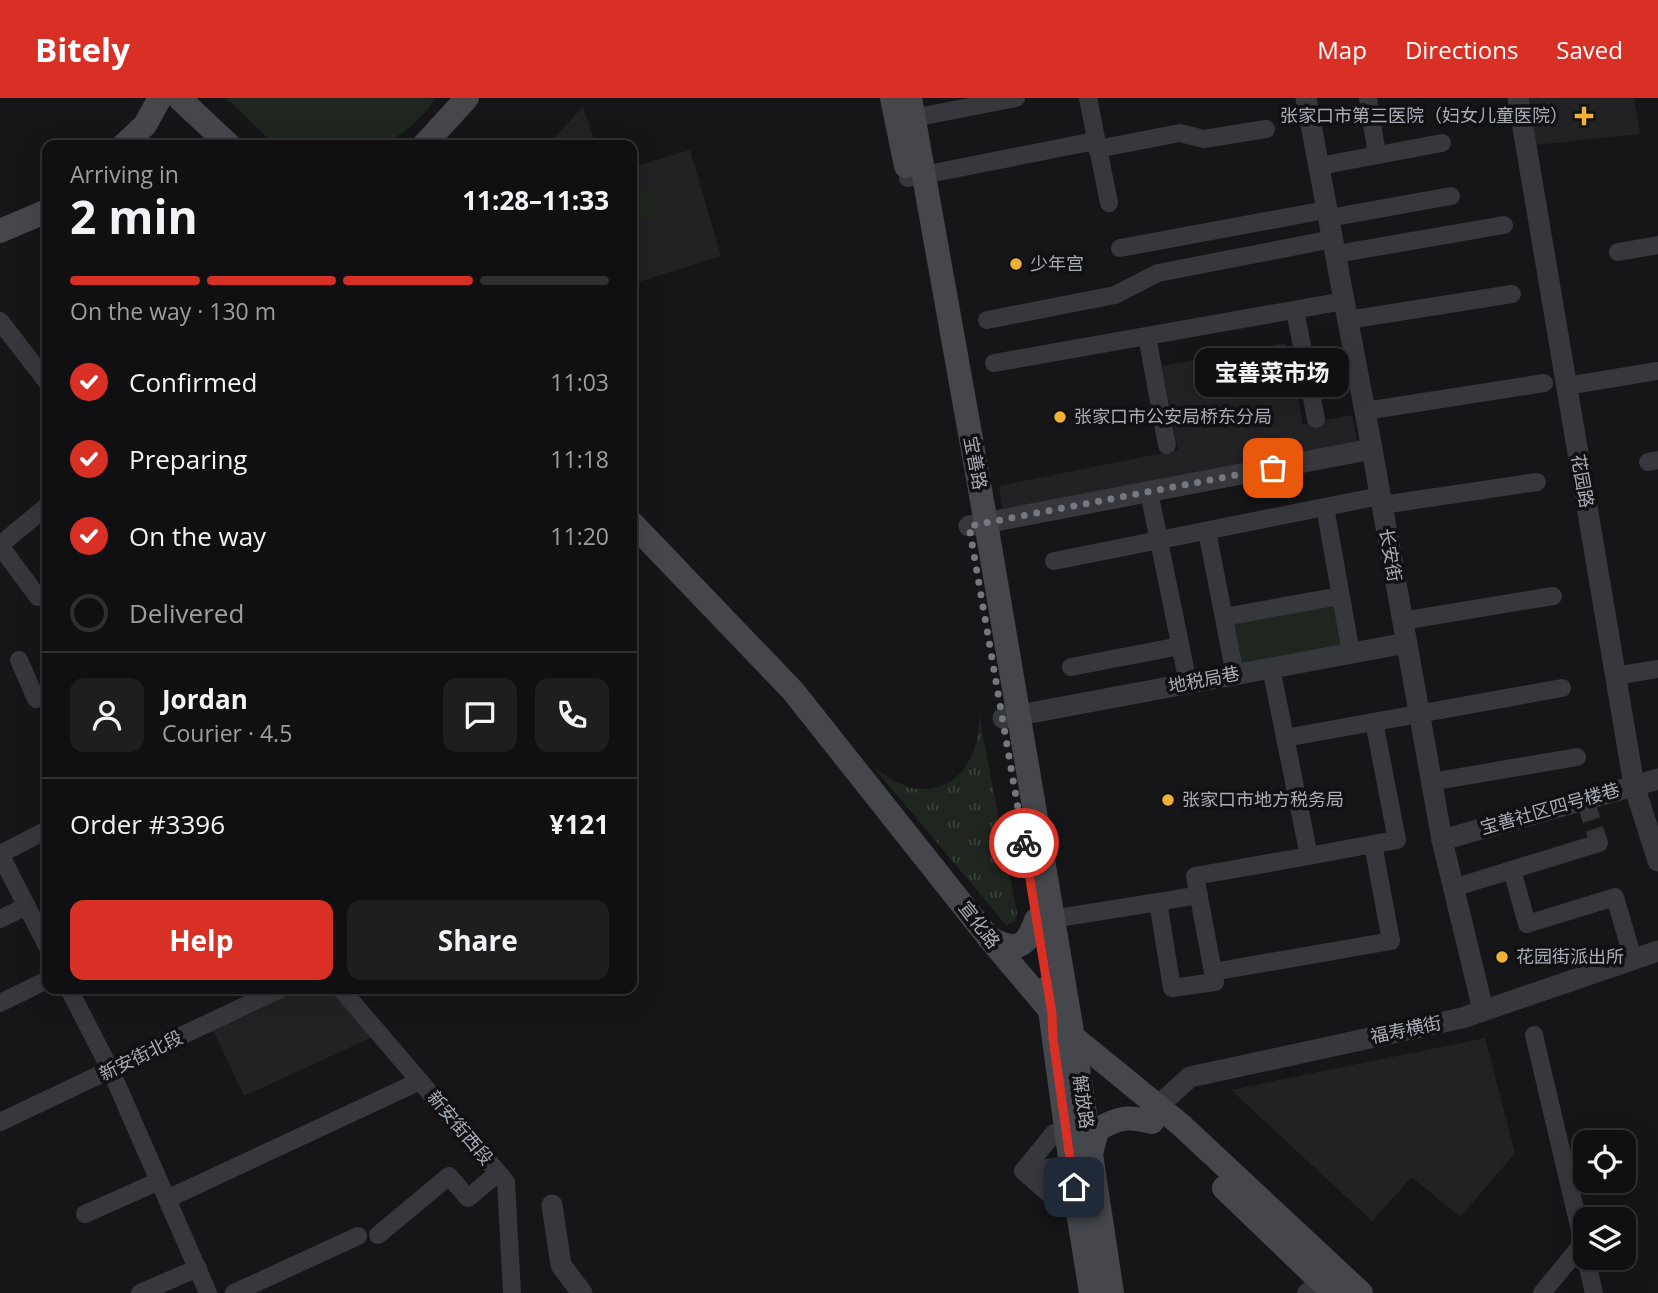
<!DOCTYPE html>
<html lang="en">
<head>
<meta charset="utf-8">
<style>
  :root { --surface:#101012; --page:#1e1e20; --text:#f1f3f6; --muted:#9c9d9f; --line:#303032; --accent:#d93025 }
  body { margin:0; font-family:"Open Sans","Noto Sans SC",sans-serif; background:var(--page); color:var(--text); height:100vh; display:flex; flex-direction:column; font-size:26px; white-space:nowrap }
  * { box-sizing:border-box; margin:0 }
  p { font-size:23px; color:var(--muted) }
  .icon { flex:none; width:38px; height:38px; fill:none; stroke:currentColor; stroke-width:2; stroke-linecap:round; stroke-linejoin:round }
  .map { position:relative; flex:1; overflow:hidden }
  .panel { position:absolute; left:42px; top:42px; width:595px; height:854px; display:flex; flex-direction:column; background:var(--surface); border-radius:14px; box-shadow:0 7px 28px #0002,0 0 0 2px var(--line) }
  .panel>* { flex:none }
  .fabs { position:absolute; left:1573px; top:1032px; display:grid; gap:14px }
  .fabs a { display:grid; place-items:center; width:63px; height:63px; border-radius:14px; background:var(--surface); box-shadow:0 7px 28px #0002,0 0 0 2px var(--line); font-size:35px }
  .pin { position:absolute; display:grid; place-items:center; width:60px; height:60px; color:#fff; margin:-30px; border-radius:14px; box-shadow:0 4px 10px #0006 }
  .courier { position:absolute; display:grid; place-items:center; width:70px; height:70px; margin:-35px; border:5px solid #d93025; border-radius:50%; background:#fff; color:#222; box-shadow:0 2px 9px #0007 }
  .bubble { position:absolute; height:49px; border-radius:14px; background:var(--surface); box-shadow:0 7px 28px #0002,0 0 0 2px var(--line); font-size:23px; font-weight:700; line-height:49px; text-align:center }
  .headline em { font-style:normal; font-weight:700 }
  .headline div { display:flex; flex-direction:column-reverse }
  .headline { display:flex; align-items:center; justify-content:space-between; height:119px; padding:0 28px }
  h1 { font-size:46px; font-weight:700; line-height:52px }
  .bar { display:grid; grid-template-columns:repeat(4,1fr); gap:10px 7px; align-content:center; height:84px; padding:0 28px }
  .bar i { height:9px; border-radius:5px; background:var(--line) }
  .bar .on { background:var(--accent) }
  .bar p { grid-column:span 4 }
  .line { display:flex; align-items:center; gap:18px; padding:0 28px; border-top:2px solid var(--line) }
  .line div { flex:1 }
  .round { display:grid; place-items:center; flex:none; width:74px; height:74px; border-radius:14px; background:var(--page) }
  ol { padding:0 28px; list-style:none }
  li { display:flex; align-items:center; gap:21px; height:77px }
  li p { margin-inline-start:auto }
  li .icon { padding:7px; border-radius:50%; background:var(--accent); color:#fff; stroke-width:4 }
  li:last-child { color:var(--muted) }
  li i { width:38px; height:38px; border:4px solid var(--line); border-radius:50% }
  .cta { display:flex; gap:14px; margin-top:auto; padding:14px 28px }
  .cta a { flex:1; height:80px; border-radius:14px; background:var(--accent); color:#fff; font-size:28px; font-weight:700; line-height:80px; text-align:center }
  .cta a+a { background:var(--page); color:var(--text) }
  header { display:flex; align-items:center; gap:42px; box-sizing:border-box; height:98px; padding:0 35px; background:var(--accent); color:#fff }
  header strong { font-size:33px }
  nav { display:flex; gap:38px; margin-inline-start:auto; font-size:24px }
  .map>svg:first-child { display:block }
  .built { fill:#222225 }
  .grass { fill:url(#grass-tufts) }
  .green { fill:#1e261f }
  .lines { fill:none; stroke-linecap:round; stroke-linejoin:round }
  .minor-tunnel { stroke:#333438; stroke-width:18; stroke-dasharray:18 9; stroke-linecap:butt }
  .minor { stroke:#37383d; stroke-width:18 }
  .tertiary { stroke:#37383d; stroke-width:21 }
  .secondary { stroke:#45474d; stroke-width:24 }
  .done { stroke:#757880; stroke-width:7; stroke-dasharray:0 12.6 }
  .route { stroke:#d93025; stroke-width:9 }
  .poi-dot { fill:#f2b134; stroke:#111113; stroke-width:2.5 }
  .labels { text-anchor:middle; stroke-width:7; stroke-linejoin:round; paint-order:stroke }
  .poi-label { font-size:18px; fill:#a8adb8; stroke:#111113; text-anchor:start }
  .street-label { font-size:18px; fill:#a8adb8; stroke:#111113 }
</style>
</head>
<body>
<header>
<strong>Bitely</strong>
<nav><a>Map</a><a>Directions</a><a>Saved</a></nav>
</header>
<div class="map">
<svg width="1658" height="1195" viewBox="0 0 1658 1195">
  <defs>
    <pattern id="grass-tufts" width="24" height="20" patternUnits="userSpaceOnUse" patternTransform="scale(1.75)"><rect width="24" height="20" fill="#1e261f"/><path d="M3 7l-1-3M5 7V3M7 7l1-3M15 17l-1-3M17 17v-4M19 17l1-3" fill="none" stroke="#3c433d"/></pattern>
  </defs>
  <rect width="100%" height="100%" fill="#161618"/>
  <g class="built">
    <polygon points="1528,0 1634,0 1640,36 1535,47"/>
    <polygon points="583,9 596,47 547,47"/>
    <polygon points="690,52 721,158 632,186 632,69"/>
    <polygon points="1286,245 1303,326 1352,317 1358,347 1003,416 999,388 1178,352 1162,268"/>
    <polygon points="289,891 337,891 377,937 244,998 212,930"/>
    <polygon points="1485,940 1515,1055 1460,1119 1412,1079 1372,1123 1231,992"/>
  </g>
  <path class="grass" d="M979,617l38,198 -2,9 -9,3 -131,-156c13,8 28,19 44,20 43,2 61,-37 60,-74z"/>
  <g class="green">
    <polygon points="226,0 434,0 430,9 410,29 385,47 275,47"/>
    <polygon points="649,88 658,117 632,125 632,92"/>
    <polygon points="1336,503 1345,551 1240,571 1231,522"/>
  </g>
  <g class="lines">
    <polyline class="minor-tunnel" points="1586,705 1598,742"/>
    <g class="minor">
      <polyline points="1088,0 1109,105"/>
      <polyline points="1368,0 1377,57"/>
      <polyline points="903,22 1016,0"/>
      <polyline points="1097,51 1180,35 1204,41 1266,31"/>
      <polyline points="1319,68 1442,45"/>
      <polyline points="908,80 1095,43"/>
      <polyline points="1329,120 1451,98"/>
      <polyline points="1120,150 1315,114"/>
      <polyline points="1618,154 1658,147"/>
      <polyline points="1336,156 1504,127"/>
      <polyline points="1295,212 1316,321"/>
      <polyline points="987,222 1115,197 1158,175 1333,141"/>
      <polyline points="1348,222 1512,196"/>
      <polyline points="0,223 47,284"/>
      <polyline points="1147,238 1167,347"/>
      <polyline points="994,265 1344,203"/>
      <polyline points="1566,288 1658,273"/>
      <polyline points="1365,313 1544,285"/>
      <polyline points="1648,364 1658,362"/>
      <polyline points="1149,394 1188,585"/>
      <polyline points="1382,407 1537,384"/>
      <polyline points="1325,409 1351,555"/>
      <polyline points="1207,433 1235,577"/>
      <polyline points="0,447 47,408"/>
      <polyline points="0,448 38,499 47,492"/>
      <polyline points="1054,463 1380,398"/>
      <polyline points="1224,519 1340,498"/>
      <polyline points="1402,523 1553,498"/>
      <polyline points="19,562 36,601 45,597 47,602"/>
      <polyline points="1071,569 1180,548"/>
      <polyline points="1615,578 1658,571"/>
      <polyline points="1285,640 1562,590"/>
      <polyline points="1431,684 1577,659"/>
      <polyline points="1373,746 1397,742 1374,624"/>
      <polyline points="0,756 47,848"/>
      <polyline points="0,756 47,732"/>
      <polyline points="1512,772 1527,826 1615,799 1633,861"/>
      <polyline points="1453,790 1599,745 1598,742"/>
      <polyline points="1158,804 1199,797"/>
      <polyline points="0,821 27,808"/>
      <polyline points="1052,821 1158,804 1172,890 1215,884 1213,874 1391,843 1373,746 1309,758 1271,570"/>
      <polyline points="1213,874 1195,778 1309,758"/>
      <polyline points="69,891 111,973 208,1195"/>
      <polyline points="341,891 506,1084 512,1195"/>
      <polyline points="0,905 47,882"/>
      <polyline points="1534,937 1586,1158"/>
      <polyline points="0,1024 280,891"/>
      <polyline points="1054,1035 1023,1073 1064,1109"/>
      <polyline points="1023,1073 1071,1067"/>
      <polyline points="167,1101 420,983"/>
      <polyline points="85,1116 159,1083"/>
      <polyline points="378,1137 449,1078 468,1100 498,1075"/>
      <polyline points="1586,1160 1594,1195"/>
      <polyline points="140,1195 198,1170"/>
      <polyline points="234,1195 358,1138"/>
      <polyline points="1306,1195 1320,1182"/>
      <polyline points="1542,1195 1583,1145"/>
    </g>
    <g class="tertiary">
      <polyline points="1306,0 1372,351 1442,742 1483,912"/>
      <polyline points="1518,0 1634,687 1658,763"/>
      <polyline points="969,428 1372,351"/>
      <polyline points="1003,620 1406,545"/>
      <polyline points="1442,742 1658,681"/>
      <polyline points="1158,1008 1190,979 1462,920 1658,853"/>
      <polyline points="552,1107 561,1167 582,1195"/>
    </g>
    <g class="secondary">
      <polyline points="179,0 229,47"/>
      <polyline points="892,0 906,68"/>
      <polyline points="910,0 986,425 1077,963 1112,1195"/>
      <polyline points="124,47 145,27 160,0"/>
      <polyline points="424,47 467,0"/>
      <polyline points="0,133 47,113"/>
      <polyline points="632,425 793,593 989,840 1072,938 1181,1027 1361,1195"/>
      <path d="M989,840c27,14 37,11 47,-18"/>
      <polyline points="1047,890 1074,1089 1091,1195"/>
      <path d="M1091,1056l6,-24c22,-13 30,-14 55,-8"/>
      <polyline points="1224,1090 1333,1195"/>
    </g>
  </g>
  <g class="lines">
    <polyline class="done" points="1024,745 969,428 1273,370"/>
    <polyline class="route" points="1024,745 1052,916 1053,940 1074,1089"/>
  </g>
  <g class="poi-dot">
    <path d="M1580.5 7.5h7v7h7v7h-7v7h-7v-7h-7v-7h7z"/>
    <circle cx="1016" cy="166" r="7"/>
    <circle cx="1060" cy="319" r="7"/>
    <circle cx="1168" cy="702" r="7"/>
    <circle cx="1502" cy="859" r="7"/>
  </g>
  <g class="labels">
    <g class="poi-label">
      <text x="1568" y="24" text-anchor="end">张家口市第三医院（妇女儿童医院）</text>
      <text x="1030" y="172">少年宫</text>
      <text x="1074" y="325">张家口市公安局桥东分局</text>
      <text x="1182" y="708">张家口市地方税务局</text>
      <text x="1516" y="865">花园街派出所</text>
    </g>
    <g class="street-label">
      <text transform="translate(975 365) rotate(79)" y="6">宝善路</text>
      <text transform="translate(1582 383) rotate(80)" y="6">花园路</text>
      <text transform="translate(1390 457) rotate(80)" y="6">长安街</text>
      <text transform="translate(1204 582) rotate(-11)" y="6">地税局巷</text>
      <text transform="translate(1550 711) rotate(-16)" y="6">宝善社区四号楼巷</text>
      <text transform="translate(979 827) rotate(52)" y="6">宣化路</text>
      <text transform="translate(1406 932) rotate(-12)" y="6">福寿横街</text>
      <text transform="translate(141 958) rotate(-26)" y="6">新安街北段</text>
      <text transform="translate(1083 1004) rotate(82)" y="6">解放路</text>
      <text transform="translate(460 1030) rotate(50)" y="6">新安街西段</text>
    </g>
  </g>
</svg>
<div class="fabs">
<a><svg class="icon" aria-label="locate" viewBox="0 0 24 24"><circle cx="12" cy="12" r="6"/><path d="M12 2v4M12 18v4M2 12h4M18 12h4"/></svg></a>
<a><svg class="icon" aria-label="layers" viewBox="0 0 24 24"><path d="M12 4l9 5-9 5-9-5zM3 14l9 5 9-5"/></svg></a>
</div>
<div class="pin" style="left:1273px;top:370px;background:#ea580c"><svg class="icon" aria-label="bag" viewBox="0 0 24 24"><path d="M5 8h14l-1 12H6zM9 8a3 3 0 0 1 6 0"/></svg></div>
<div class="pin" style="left:1074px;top:1089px;background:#1f2937"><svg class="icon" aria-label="home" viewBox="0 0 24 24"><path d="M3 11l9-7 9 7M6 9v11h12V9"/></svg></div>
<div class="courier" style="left:1024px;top:745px"><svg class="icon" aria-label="bike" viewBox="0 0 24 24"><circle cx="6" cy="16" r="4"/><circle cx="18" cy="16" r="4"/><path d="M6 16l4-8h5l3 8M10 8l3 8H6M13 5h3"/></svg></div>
<div class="bubble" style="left:1195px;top:250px;width:154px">宝善菜市场</div>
<section class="panel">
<div class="headline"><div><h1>2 min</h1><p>Arriving in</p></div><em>11:28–11:33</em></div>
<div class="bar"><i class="on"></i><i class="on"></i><i class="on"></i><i></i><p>On the way · 130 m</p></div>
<ol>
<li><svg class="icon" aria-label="check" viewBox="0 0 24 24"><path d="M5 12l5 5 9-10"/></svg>Confirmed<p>11:03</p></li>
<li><svg class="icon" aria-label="check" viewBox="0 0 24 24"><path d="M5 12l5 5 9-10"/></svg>Preparing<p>11:18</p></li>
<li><svg class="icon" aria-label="check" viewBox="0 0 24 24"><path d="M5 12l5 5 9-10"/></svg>On the way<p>11:20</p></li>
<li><i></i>Delivered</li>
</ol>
<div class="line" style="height:126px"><a class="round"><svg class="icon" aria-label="person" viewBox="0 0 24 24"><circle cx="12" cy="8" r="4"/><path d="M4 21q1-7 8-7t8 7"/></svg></a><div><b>Jordan</b><p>Courier · 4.5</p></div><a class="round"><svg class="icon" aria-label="chat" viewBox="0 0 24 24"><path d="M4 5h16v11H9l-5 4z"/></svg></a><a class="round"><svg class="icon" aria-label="phone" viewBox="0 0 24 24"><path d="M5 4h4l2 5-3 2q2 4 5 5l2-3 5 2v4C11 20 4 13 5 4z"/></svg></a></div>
<div class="line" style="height:91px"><div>Order #3396</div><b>¥121</b></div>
<div class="cta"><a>Help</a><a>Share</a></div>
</section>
</div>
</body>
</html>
